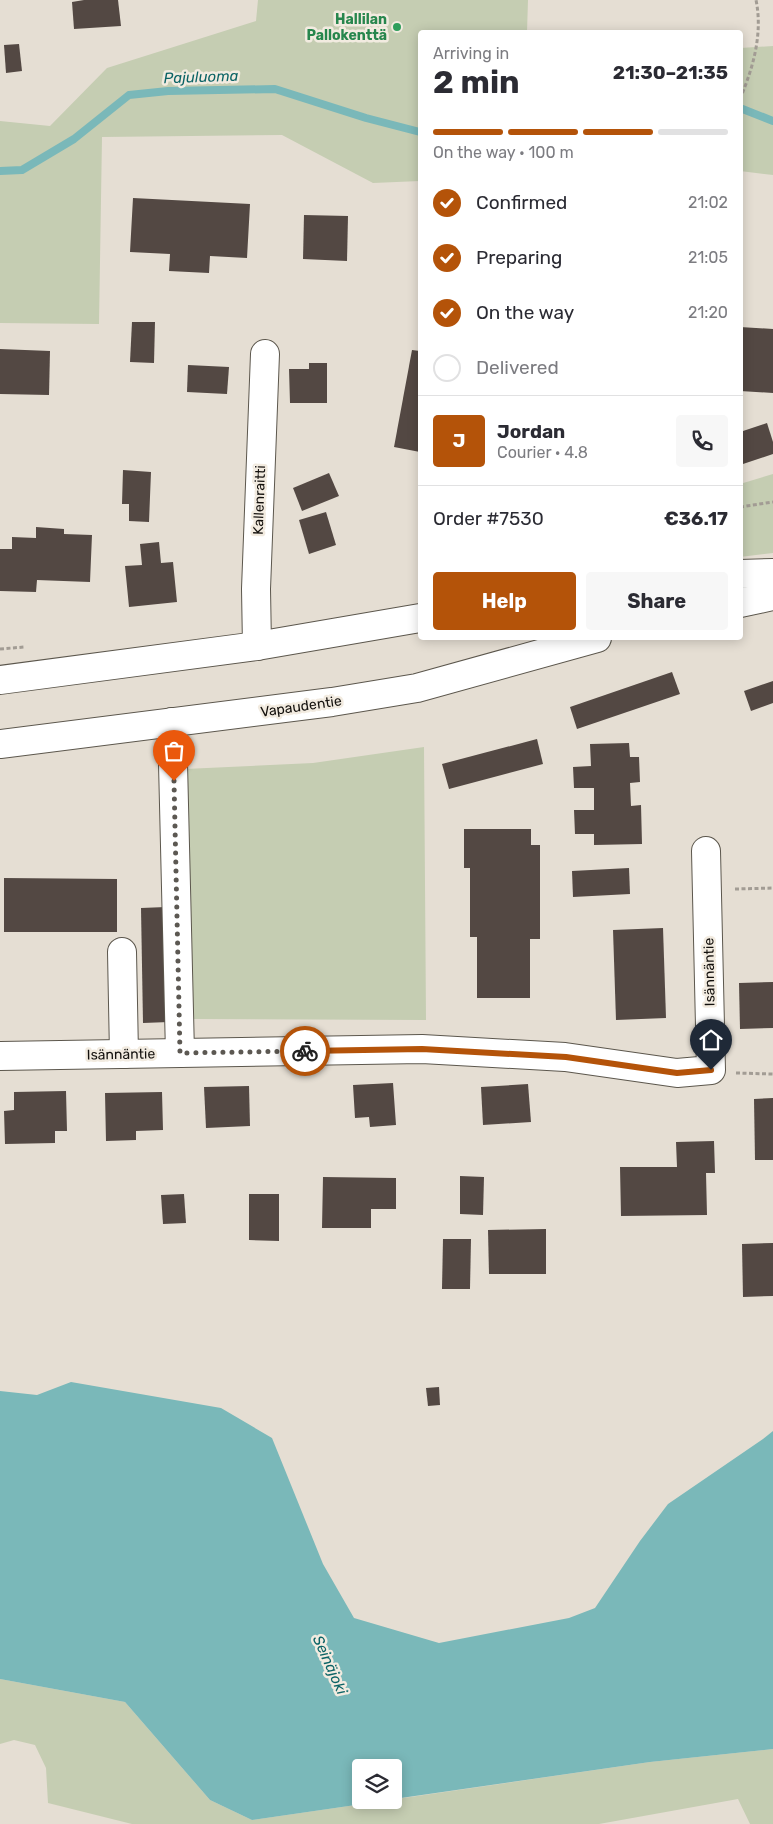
<!DOCTYPE html>
<html lang="en">
<head>
<meta charset="utf-8">
<style>
  :root { --surface:#fff; --page:#f7f7f7; --text:#2b2b33; --muted:#7c7c81; --line:#e1e1e2; --accent:#b45309 }
  body { margin:0; font-family:Rubik,sans-serif; background:var(--page); color:var(--text); height:100vh; display:flex; flex-direction:column; font-size:19px; white-space:nowrap }
  * { box-sizing:border-box; margin:0 }
  p { font-size:16px; color:var(--muted) }
  .icon { flex:none; width:28px; height:28px; fill:none; stroke:currentColor; stroke-width:2; stroke-linecap:round; stroke-linejoin:round }
  .map { position:relative; flex:1; overflow:hidden }
  .sheet { position:absolute; left:418px; top:30px; width:325px; height:610px; display:flex; flex-direction:column; background:var(--surface); border-radius:5px; box-shadow:0 2px 12px #0003 }
  .sheet>* { flex:none }
  .fabs { position:absolute; left:352px; top:1759px; display:grid; gap:10px }
  .fabs a { display:grid; place-items:center; width:50px; height:50px; border-radius:5px; background:var(--surface); box-shadow:0 2px 12px #0003; font-size:25px }
  .pin { position:absolute; display:grid; place-items:center; width:42px; height:42px; color:#fff; margin:-51px -21px; border-radius:50% 50% 50% 0; rotate:-45deg; box-shadow:0 0 5px #0007 }
  .pin .icon { rotate:45deg }
  .courier { position:absolute; display:grid; place-items:center; width:50px; height:50px; margin:-25px; border:4px solid #b45309; border-radius:50%; background:#fff; color:#222; box-shadow:0 1px 6px #0007 }
  .overview em { font-style:normal; font-weight:700 }
  .overview div { display:flex; flex-direction:column-reverse }
  .overview { display:flex; align-items:center; justify-content:space-between; height:85px; padding:0 15px }
  h1 { font-size:32px; font-weight:700; line-height:38px }
  .bar { display:grid; grid-template-columns:repeat(4,1fr); gap:8px 5px; align-content:center; height:60px; padding:0 15px }
  .bar i { height:6px; border-radius:4px; background:var(--line) }
  .bar .on { background:var(--accent) }
  .bar p { grid-column:span 4 }
  .line { display:flex; align-items:center; gap:12px; padding:0 15px; border-top:1px solid var(--line) }
  .line div { flex:1 }
  .round { display:grid; place-items:center; flex:none; width:52px; height:52px; border-radius:5px; background:var(--page) }
  ol { padding:0 15px; list-style:none }
  li { display:flex; align-items:center; gap:15px; height:55px }
  li p { margin-inline-start:auto }
  li .icon { padding:5px; border-radius:50%; background:var(--accent); color:#fff; stroke-width:4 }
  li:last-child { color:var(--muted) }
  li i { width:28px; height:28px; border:2px solid var(--line); border-radius:50% }
  .primary-button { display:flex; gap:10px; margin-top:auto; padding:10px 15px }
  .primary-button a { flex:1; height:58px; border-radius:5px; background:var(--accent); color:#fff; font-size:20px; font-weight:700; line-height:58px; text-align:center }
  .primary-button a+a { background:var(--page); color:var(--text) }
  .map>svg:first-child { display:block }
  .green { fill:#c5cdb2 }
  .water { fill:#7ab8b9 }
  .lines { fill:none; stroke-linecap:round; stroke-linejoin:round }
  .stream { stroke:#7ab8b9; stroke-width:8 }
  .building { fill:#534843 }
  .minor-casing { stroke:#5c574d; stroke-width:30 }
  .major-casing { stroke:#5c574d; stroke-width:30 }
  .path { stroke:#a29c94; stroke-width:3; stroke-dasharray:4 2.5; stroke-linecap:butt }
  .minor { stroke:#fff; stroke-width:28 }
  .major { stroke:#fff; stroke-width:28 }
  .done { stroke:#5c5852; stroke-width:5; stroke-dasharray:0 9 }
  .route { stroke:#b45309; stroke-width:6 }
  .leisure-dot { fill:#2e9e5b; stroke:#f2ebe0; stroke-width:2 }
  .labels { text-anchor:middle; stroke-width:5; stroke-linejoin:round; paint-order:stroke }
  .leisure-label { font-size:14px; font-weight:bold; fill:#27864d; stroke:#f2ebe0; text-anchor:end }
  .street-label { font-size:14px; fill:#13100d; stroke:#f2ebe0 }
  .water-label { font-size:15px; font-style:italic; fill:#0b6365; stroke:#f2ebe0 }
</style>
</head>
<body>
<div class="map">
<svg width="773" height="1824" viewBox="0 0 773 1824">
  <rect width="100%" height="100%" fill="#e5ded3"/>
  <g class="green">
    <polygon points="258,0 528,0 527,32 420,32 420,181 373,183 282,135 102,137 99,324 0,323 0,121 50,126 107,68 256,21"/>
    <polygon points="773,46 773,175 740,171 740,48"/>
    <polygon points="773,474 773,553 740,557 740,484"/>
    <polygon points="424,747 426,1020 193,1019 185,769 313,763"/>
    <polygon points="0,1679 125,1702 210,1800 252,1820 650,1762 773,1749 773,1824 750,1824 738,1799 599,1824 132,1824 48,1803 46,1768 35,1745 14,1740 0,1744"/>
  </g>
  <polygon class="water" points="71,1382 221,1408 272,1438 323,1564 354,1618 439,1643 569,1618 595,1608 640,1541 668,1504 763,1439 773,1431 773,1749 650,1762 394,1799 394,1768 361,1768 361,1800 390,1800 252,1820 210,1800 125,1702 0,1679 0,1391 37,1395"/>
  <g class="lines">
    <g class="stream">
      <polyline points="740,108 773,121"/>
      <polyline points="0,171 22,170 74,139 129,95 168,91 275,89 366,118 420,132"/>
    </g>
  </g>
  <g class="building">
    <polygon points="84,0 118,0 121,26 74,29 72,2"/>
    <polygon points="19,44 22,71 6,73 4,45"/>
    <polygon points="133,198 250,204 247,258 210,256 209,273 169,271 170,254 130,252"/>
    <polygon points="304,215 348,216 347,261 303,259"/>
    <polygon points="132,322 155,322 154,363 130,362"/>
    <polygon points="740,327 773,329 773,393 740,391"/>
    <polygon points="0,349 50,351 49,395 0,394"/>
    <polygon points="412,350 420,351 420,452 394,447"/>
    <polygon points="309,363 327,363 327,403 290,403 289,369 309,369"/>
    <polygon points="188,365 229,367 227,394 187,392"/>
    <polygon points="767,423 773,442 773,454 740,465 740,432"/>
    <polygon points="123,470 151,472 149,522 129,521 129,504 122,504"/>
    <polygon points="329,473 339,496 302,511 293,488"/>
    <polygon points="326,512 336,545 309,554 299,520"/>
    <polygon points="36,527 64,529 64,534 92,535 90,582 37,580 36,592 0,591 0,549 12,549 12,537 36,538"/>
    <polygon points="159,542 161,563 173,562 177,602 129,607 125,566 142,565 140,544"/>
    <polygon points="672,672 680,694 577,729 570,707"/>
    <polygon points="773,681 773,703 751,711 744,691"/>
    <polygon points="537,739 543,764 449,789 442,764"/>
    <polygon points="629,743 630,757 639,757 640,782 630,783 631,806 641,805 642,844 594,845 594,834 575,834 574,810 594,810 594,788 574,788 573,767 591,766 590,744"/>
    <polygon points="464,829 531,829 531,845 540,845 540,939 530,939 530,998 477,998 477,937 470,937 470,868 464,868"/>
    <polygon points="629,868 630,894 573,897 572,871"/>
    <polygon points="4,878 117,879 117,932 4,932"/>
    <polygon points="166,907 169,1022 143,1023 141,908"/>
    <polygon points="663,928 666,1018 616,1020 613,930"/>
    <polygon points="773,982 773,1028 740,1029 739,983"/>
    <polygon points="393,1083 396,1125 370,1127 369,1117 355,1118 353,1085"/>
    <polygon points="528,1084 531,1122 483,1125 481,1087"/>
    <polygon points="249,1086 250,1126 206,1128 204,1087"/>
    <polygon points="66,1091 67,1131 55,1131 55,1143 5,1144 4,1111 14,1110 14,1092"/>
    <polygon points="162,1092 163,1130 136,1131 136,1140 106,1141 105,1093"/>
    <polygon points="773,1098 773,1160 755,1160 754,1099"/>
    <polygon points="714,1141 715,1173 706,1173 707,1215 621,1216 620,1167 677,1167 676,1142"/>
    <polygon points="460,1176 484,1177 483,1215 460,1214"/>
    <polygon points="323,1177 396,1178 396,1209 371,1209 371,1228 322,1228"/>
    <polygon points="184,1194 186,1223 163,1224 161,1195"/>
    <polygon points="249,1194 279,1194 279,1241 249,1240"/>
    <polygon points="546,1229 546,1274 489,1274 488,1230"/>
    <polygon points="443,1239 471,1239 470,1289 442,1289"/>
    <polygon points="773,1243 773,1296 743,1297 742,1244"/>
    <polygon points="439,1387 440,1405 428,1406 426,1388"/>
  </g>
  <g class="lines">
    <defs>
      <g id="minor">
        <polyline points="257,646 256,589 265,354"/>
        <polyline points="172,722 180,1053"/>
        <polyline points="122,952 124,1054"/>
        <polyline points="0,1056 422,1049 565,1057 677,1073 711,1070 706,851"/>
      </g>
      <g id="major">
        <polyline points="740,574 773,573"/>
        <polyline points="740,603 773,596"/>
        <polyline points="0,680 257,646 420,618"/>
        <polyline points="0,744 332,702 417,688 597,638"/>
      </g>
    </defs>
    <use href="#minor" class="minor-casing"/>
    <use href="#major" class="major-casing"/>
    <g class="path">
      <path d="M740,99c13,-31 23,-65 16,-99"/>
      <polyline points="740,507 773,502"/>
      <polyline points="0,649 24,647"/>
      <polyline points="735,889 773,888"/>
      <polyline points="736,1073 773,1074"/>
    </g>
    <use href="#minor" class="minor"/>
    <use href="#major" class="major"/>
  </g>
  <g class="lines">
    <polyline class="done" points="174,781 180,1053 305,1051"/>
    <polyline class="route" points="305,1051 422,1049 566,1057 677,1073 711,1070"/>
  </g>
  <circle class="leisure-dot" cx="397" cy="27" r="5"/>
  <g class="labels">
    <g class="leisure-label">
      <text x="387" y="24">Hallilan<tspan x="387" dy="16">Pallokenttä</tspan></text>
    </g>
    <g class="street-label">
      <text transform="translate(259 500) rotate(-88)" y="5">Kallenraitti</text>
      <text transform="translate(301 706) rotate(-8)" y="5">Vapaudentie</text>
      <text transform="translate(709 972) rotate(-91)" y="5">Isännäntie</text>
      <text transform="translate(121 1054) rotate(-1)" y="5">Isännäntie</text>
    </g>
    <g class="water-label">
      <text transform="translate(201 77) rotate(-2)" y="5">Pajuluoma</text>
      <text transform="translate(330 1665) rotate(66)" y="5">Seinäjoki</text>
    </g>
  </g>
</svg>
<div class="fabs">
<a><svg class="icon" aria-label="layers" viewBox="0 0 24 24"><path d="M12 4l9 5-9 5-9-5zM3 14l9 5 9-5"/></svg></a>
</div>
<div class="pin" style="left:174px;top:781px;background:#ea580c"><svg class="icon" aria-label="bag" viewBox="0 0 24 24"><path d="M5 8h14l-1 12H6zM9 8a3 3 0 0 1 6 0"/></svg></div>
<div class="pin" style="left:711px;top:1070px;background:#1f2937"><svg class="icon" aria-label="home" viewBox="0 0 24 24"><path d="M3 11l9-7 9 7M6 9v11h12V9"/></svg></div>
<div class="courier" style="left:305px;top:1051px"><svg class="icon" aria-label="bike" viewBox="0 0 24 24"><circle cx="6" cy="16" r="4"/><circle cx="18" cy="16" r="4"/><path d="M6 16l4-8h5l3 8M10 8l3 8H6M13 5h3"/></svg></div>
<section class="sheet">
<div class="overview"><div><h1>2 min</h1><p>Arriving in</p></div><em>21:30–21:35</em></div>
<div class="bar"><i class="on"></i><i class="on"></i><i class="on"></i><i></i><p>On the way · 100 m</p></div>
<ol>
<li><svg class="icon" aria-label="check" viewBox="0 0 24 24"><path d="M5 12l5 5 9-10"/></svg>Confirmed<p>21:02</p></li>
<li><svg class="icon" aria-label="check" viewBox="0 0 24 24"><path d="M5 12l5 5 9-10"/></svg>Preparing<p>21:05</p></li>
<li><svg class="icon" aria-label="check" viewBox="0 0 24 24"><path d="M5 12l5 5 9-10"/></svg>On the way<p>21:20</p></li>
<li><i></i>Delivered</li>
</ol>
<div class="line" style="height:90px"><b class="round" style="background:var(--accent);color:#fff">J</b><div><b>Jordan</b><p>Courier · 4.8</p></div><a class="round"><svg class="icon" aria-label="phone" viewBox="0 0 24 24"><path d="M5 4h4l2 5-3 2q2 4 5 5l2-3 5 2v4C11 20 4 13 5 4z"/></svg></a></div>
<div class="line" style="height:65px"><div>Order #7530</div><b>€36.17</b></div>
<div class="primary-button"><a>Help</a><a>Share</a></div>
</section>
</div>
</body>
</html>
